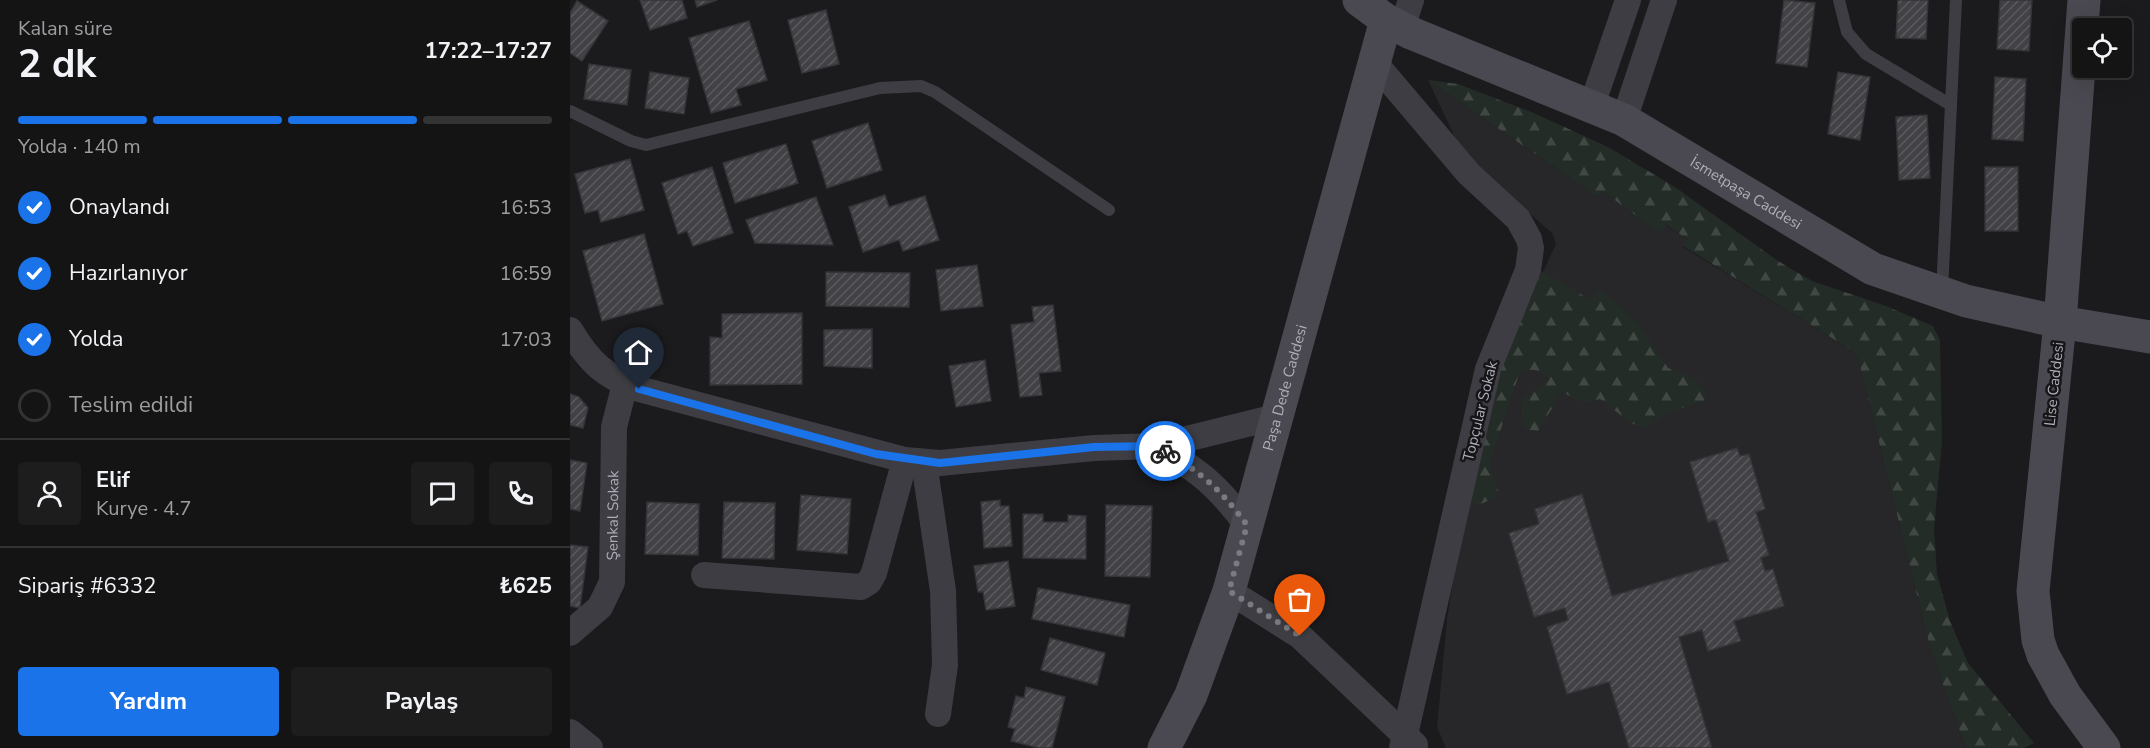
<!DOCTYPE html>
<html lang="tr">
<head>
<meta charset="utf-8">
<style>
  :root { --surface:#141415; --page:#1d1d1e; --text:#f1f3f6; --muted:#9d9ea0; --line:#333334; --accent:#1a73e8 }
  body { margin:0; font-family:"Nunito Sans",sans-serif; background:var(--page); color:var(--text); height:100vh; display:flex; flex-direction:column; font-size:22px; white-space:nowrap }
  * { box-sizing:border-box; margin:0 }
  p { font-size:20px; color:var(--muted) }
  .icon { flex:none; width:33px; height:33px; fill:none; stroke:currentColor; stroke-width:2; stroke-linecap:round; stroke-linejoin:round }
  .map { position:relative; flex:1; overflow:hidden }
  .sheet { display:flex; flex-direction:column; background:var(--surface); width:570px }
  .sheet>* { flex:none }
  .controls { position:absolute; left:1502px; top:18px; display:grid; gap:12px }
  .controls a { display:grid; place-items:center; width:60px; height:60px; border-radius:6px; background:var(--surface); box-shadow:0 6px 24px #0002,0 0 0 2px var(--line); font-size:30px }
  .pin { position:absolute; display:grid; place-items:center; width:51px; height:51px; color:#fff; margin:-62px -26px; border-radius:50% 50% 50% 0; rotate:-45deg; box-shadow:0 0 6px #0007 }
  .pin .icon { rotate:45deg }
  .courier { position:absolute; display:grid; place-items:center; width:60px; height:60px; margin:-30px; border:4px solid #1a73e8; border-radius:50%; background:#fff; color:#222; box-shadow:0 2px 8px #0007 }
  .summary em { font-style:normal; font-weight:700 }
  .summary div { display:flex; flex-direction:column-reverse }
  .summary { display:flex; align-items:center; justify-content:space-between; height:102px; padding:0 18px }
  h1 { font-size:39px; font-weight:700; line-height:45px }
  .bar { display:grid; grid-template-columns:repeat(4,1fr); gap:9px 6px; align-content:center; height:72px; padding:0 18px }
  .bar i { height:8px; border-radius:4px; background:var(--line) }
  .bar .on { background:var(--accent) }
  .bar p { grid-column:span 4 }
  .line { display:flex; align-items:center; gap:15px; padding:0 18px; border-top:2px solid var(--line) }
  .line div { flex:1 }
  .round { display:grid; place-items:center; flex:none; width:63px; height:63px; border-radius:6px; background:var(--page) }
  ol { padding:0 18px; list-style:none }
  li { display:flex; align-items:center; gap:18px; height:66px }
  li p { margin-inline-start:auto }
  li .icon { padding:6px; border-radius:50%; background:var(--accent); color:#fff; stroke-width:4 }
  li:last-child { color:var(--muted) }
  li i { width:33px; height:33px; border:3px solid var(--line); border-radius:50% }
  .primary-button { display:flex; gap:12px; margin-top:auto; padding:12px 18px }
  .primary-button a { flex:1; height:69px; border-radius:6px; background:var(--accent); color:#fff; font-size:24px; font-weight:700; line-height:69px; text-align:center }
  .primary-button a+a { background:var(--page); color:var(--text) }
  main { display:flex; flex:1; min-height:0 }
  .map>svg:first-child { display:block }
  .built { fill:#272629 }
  .forest { fill:url(#forest-firs) }
  .building { fill:url(#building-hatch); stroke:#353438; stroke-width:1.5 }
  .lines { fill:none; stroke-linecap:round; stroke-linejoin:round }
  .lane { stroke:#3e3d43; stroke-width:12 }
  .street { stroke:#3e3d43; stroke-width:26 }
  .secondary { stroke:#4a4951; stroke-width:33 }
  .done { stroke:#7b7a83; stroke-width:6; stroke-dasharray:0 10.8 }
  .route { stroke:#1a73e8; stroke-width:8 }
  .labels { text-anchor:middle; stroke-width:5; stroke-linejoin:round; paint-order:stroke }
  .street-label { font-size:15px; fill:#aeaeba; stroke:#161517 }
</style>
</head>
<body>
<main>
<section class="sheet">
<div class="summary"><div><h1>2 dk</h1><p>Kalan süre</p></div><em>17:22–17:27</em></div>
<div class="bar"><i class="on"></i><i class="on"></i><i class="on"></i><i></i><p>Yolda · 140 m</p></div>
<ol>
<li><svg class="icon" aria-label="check" viewBox="0 0 24 24"><path d="M5 12l5 5 9-10"/></svg>Onaylandı<p>16:53</p></li>
<li><svg class="icon" aria-label="check" viewBox="0 0 24 24"><path d="M5 12l5 5 9-10"/></svg>Hazırlanıyor<p>16:59</p></li>
<li><svg class="icon" aria-label="check" viewBox="0 0 24 24"><path d="M5 12l5 5 9-10"/></svg>Yolda<p>17:03</p></li>
<li><i></i>Teslim edildi</li>
</ol>
<div class="line" style="height:108px"><a class="round"><svg class="icon" aria-label="person" viewBox="0 0 24 24"><circle cx="12" cy="8" r="4"/><path d="M4 21q1-7 8-7t8 7"/></svg></a><div><b>Elif</b><p>Kurye · 4.7</p></div><a class="round"><svg class="icon" aria-label="chat" viewBox="0 0 24 24"><path d="M4 5h16v11H9l-5 4z"/></svg></a><a class="round"><svg class="icon" aria-label="phone" viewBox="0 0 24 24"><path d="M5 4h4l2 5-3 2q2 4 5 5l2-3 5 2v4C11 20 4 13 5 4z"/></svg></a></div>
<div class="line" style="height:78px"><div>Sipariş #6332</div><b>₺625</b></div>
<div class="primary-button"><a>Yardım</a><a>Paylaş</a></div>
</section>
<div class="map">
<svg width="1580" height="748" viewBox="0 0 1580 748">
  <defs>
    <pattern id="forest-firs" width="22" height="20" patternUnits="userSpaceOnUse" patternTransform="scale(1.5)"><rect width="22" height="20" fill="#242c27"/><path d="M5 1l3.5 6h-7zM16 11l3.5 6h-7z" fill="#414844"/></pattern>
    <pattern id="building-hatch" width="6" height="6" patternUnits="userSpaceOnUse" patternTransform="scale(1.5)"><rect width="6" height="6" fill="#424246"/><path d="M-1 1l2-2M0 6l6-6M5 7l2-2" fill="none" stroke="#5b5b5f"/></pattern>
  </defs>
  <rect width="100%" height="100%" fill="#1b1a1c"/>
  <polygon class="built" points="858,80 1026,196 1033,191 1089,233 1095,225 1118,240 1113,247 1283,351 1289,362 1361,651 1396,748 876,748 867,727 877,619 897,494 935,354 986,244 982,233 894,157"/>
  <g class="forest">
    <polygon points="858,80 888,84 964,113 1038,147 1105,187 1208,261 1242,281 1316,306 1363,326 1370,340 1372,441 1364,529 1367,574 1380,621 1398,663 1464,743 1454,748 1396,748 1361,651 1289,362 1283,351 1113,246 1117,239 1096,225 1089,233 1034,192 1026,196"/>
    <path d="M972,271l49,29 7,-10 19,13 21,21 30,44 26,10 13,14 -3,9 -39,13 -20,14 -14,-5 -31,-24 -16,4 -22,-11 -24,39 -14,-2 -3,-29 29,-21c-11,-9 -18,-13 -31,-5l-30,91 9,25 -3,8 -17,7 -9,-4 34,-141z"/>
  </g>
  <g class="building">
    <polygon points="70,0 112,0 117,18 80,30"/>
    <polygon points="125,0 147,0 127,7"/>
    <polygon points="1214,0 1245,3 1237,67 1206,63"/>
    <polygon points="1328,0 1358,0 1356,39 1326,38"/>
    <polygon points="1430,0 1462,0 1459,51 1427,49"/>
    <polygon points="7,1 38,21 12,61 0,53 0,13"/>
    <polygon points="256,10 269,64 232,73 218,20"/>
    <polygon points="179,21 197,80 166,89 171,105 141,113 119,38"/>
    <polygon points="19,64 61,70 57,105 14,99"/>
    <polygon points="80,72 119,78 114,114 75,108"/>
    <polygon points="1268,72 1300,77 1290,140 1258,134"/>
    <polygon points="1425,77 1456,79 1453,141 1422,139"/>
    <polygon points="1357,115 1360,178 1329,180 1326,117"/>
    <polygon points="298,123 312,170 257,188 242,141"/>
    <polygon points="216,144 228,183 165,203 153,163"/>
    <polygon points="60,159 74,210 31,222 28,210 15,213 5,174"/>
    <polygon points="142,167 163,233 123,246 117,231 108,234 92,183"/>
    <rect x="1415" y="167" width="33" height="64"/>
    <polygon points="315,195 319,207 355,196 369,240 333,251 329,240 293,252 279,207"/>
    <polygon points="246,197 263,245 185,243 176,220"/>
    <polygon points="74,234 93,304 32,321 13,251"/>
    <polygon points="407,265 413,306 371,311 366,270"/>
    <polygon points="256,272 340,273 339,307 256,306"/>
    <polygon points="483,305 491,371 469,373 472,395 450,397 441,325 464,322 462,307"/>
    <polygon points="232,313 232,384 140,385 140,337 152,338 152,314"/>
    <polygon points="302,329 302,368 254,366 254,330"/>
    <polygon points="415,360 421,401 386,407 379,366"/>
    <polygon points="0,394 9,397 18,408 13,428 0,425"/>
    <polygon points="1167,448 1170,456 1179,454 1195,509 1186,512 1199,555 1191,558 1195,571 1203,569 1214,606 1164,621 1171,641 1138,651 1132,630 1109,637 1142,748 1059,748 1039,682 997,694 977,627 998,620 995,608 964,617 939,533 969,524 965,509 1012,494 1042,596 1159,561 1146,520 1138,522 1120,462"/>
    <polygon points="0,460 17,463 10,511 0,509"/>
    <polygon points="231,495 281,499 277,554 227,550"/>
    <polygon points="430,500 430,506 439,506 442,546 414,548 411,502"/>
    <polygon points="77,502 129,504 128,555 75,554"/>
    <polygon points="154,502 205,503 204,559 152,558"/>
    <polygon points="536,505 582,506 580,577 535,576"/>
    <polygon points="453,514 473,514 473,522 498,522 498,515 516,516 516,559 453,558"/>
    <polygon points="0,545 18,547 10,608 0,606"/>
    <polygon points="438,561 445,606 416,610 413,592 408,592 404,566"/>
    <polygon points="468,588 560,605 554,637 462,619"/>
    <polygon points="480,638 535,653 527,685 471,670"/>
    <polygon points="456,687 495,697 482,748 469,748 441,741 445,729 438,727 446,696 454,698"/>
  </g>
  <g class="lines">
    <g class="lane">
      <polyline points="1269,0 1277,32 1296,54 1381,105"/>
      <polyline points="0,111 61,141 76,145 310,88 351,86 365,92 539,210"/>
      <polyline points="1372,292 1386,0"/>
    </g>
    <g class="street">
      <polyline points="832,28 841,0"/>
      <polyline points="804,62 899,174 948,219 959,239 961,248 958,270 918,369 832,748"/>
      <polyline points="1022,105 1058,0"/>
      <polyline points="1054,120 1094,0"/>
      <path d="M0,330c19,32 34,46 69,59l266,71 35,3 154,-15 64,-2"/>
      <polyline points="354,462 373,591 375,665 368,714"/>
      <path d="M677,525c-30,-40 -47,-53 -89,-79l118,-29"/>
      <polyline points="134,575 291,587 299,582 304,573 335,460"/>
      <polyline points="659,591 730,636 845,745"/>
      <path id="s1" d="M0,633l30,-26 12,-25 2,-155 11,-43"/>
      <polyline points="0,732 20,748"/>
    </g>
    <g class="secondary">
      <path id="s2" d="M789,0l27,20 25,13 213,87 249,149 93,32 94,21 90,15"/>
      <polyline points="1514,0 1490,322 1463,591 1468,640 1473,655 1495,695 1534,748"/>
      <path id="s3" d="M594,748l27,-53 38,-104 157,-571"/>
    </g>
  </g>
  <g class="lines">
    <path class="done" d="M595,451c38,23 56,39 82,74l-18,66 71,45"/>
    <polyline class="route" points="69,389 306,454 370,463 524,447 588,446 595,451"/>
  </g>
  <g class="labels">
    <g class="street-label">
      <text dy="5" stroke="none"><textPath href="#s2" startOffset="434">İsmetpaşa Caddesi</textPath></text>
      <text transform="translate(1484 384) rotate(-84)" y="5">Lise Caddesi</text>
      <text dy="5" stroke="none"><textPath href="#s3" startOffset="381">Paşa Dede Caddesi</textPath></text>
      <text transform="translate(910 411) rotate(-76)" y="5">Topçular Sokak</text>
      <text dy="5" stroke="none"><textPath href="#s1" startOffset="134">Şenkal Sokak</textPath></text>
    </g>
  </g>
</svg>
<div class="controls">
<a><svg class="icon" aria-label="locate" viewBox="0 0 24 24"><circle cx="12" cy="12" r="6"/><path d="M12 2v4M12 18v4M2 12h4M18 12h4"/></svg></a>
</div>
<div class="pin" style="left:730px;top:636px;background:#ea580c"><svg class="icon" aria-label="bag" viewBox="0 0 24 24"><path d="M5 8h14l-1 12H6zM9 8a3 3 0 0 1 6 0"/></svg></div>
<div class="pin" style="left:69px;top:389px;background:#1f2937"><svg class="icon" aria-label="home" viewBox="0 0 24 24"><path d="M3 11l9-7 9 7M6 9v11h12V9"/></svg></div>
<div class="courier" style="left:595px;top:451px"><svg class="icon" aria-label="bike" viewBox="0 0 24 24"><circle cx="6" cy="16" r="4"/><circle cx="18" cy="16" r="4"/><path d="M6 16l4-8h5l3 8M10 8l3 8H6M13 5h3"/></svg></div>
</div>
</main>
</body>
</html>
